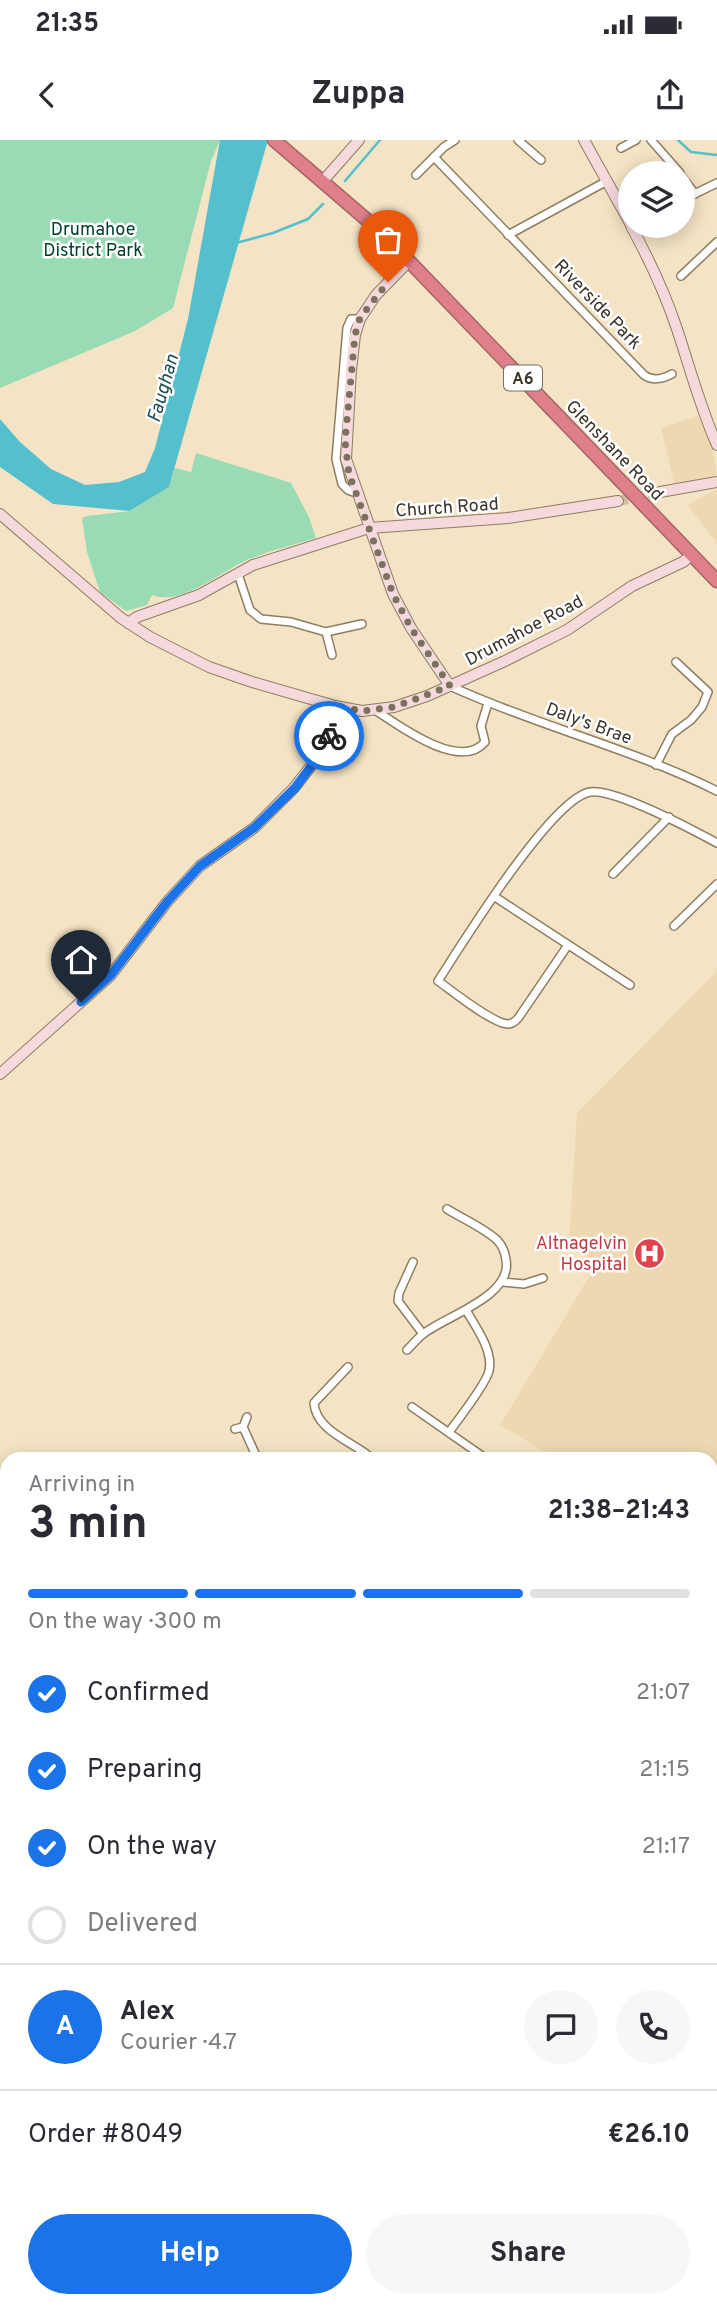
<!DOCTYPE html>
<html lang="en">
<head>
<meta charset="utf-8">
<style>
  :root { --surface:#fff; --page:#f7f7f7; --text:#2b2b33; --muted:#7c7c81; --line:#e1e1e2; --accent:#1a73e8 }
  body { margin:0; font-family:Overpass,sans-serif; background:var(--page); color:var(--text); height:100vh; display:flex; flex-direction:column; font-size:26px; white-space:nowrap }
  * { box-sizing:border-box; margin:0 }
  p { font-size:23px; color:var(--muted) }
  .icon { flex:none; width:38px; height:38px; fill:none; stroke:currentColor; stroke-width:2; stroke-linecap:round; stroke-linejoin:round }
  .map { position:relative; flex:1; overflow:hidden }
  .sheet { position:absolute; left:0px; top:1312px; width:718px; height:856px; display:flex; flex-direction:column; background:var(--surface); border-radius:21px 21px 0 0; box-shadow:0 4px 18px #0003 }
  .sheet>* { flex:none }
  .fabs { position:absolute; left:618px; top:21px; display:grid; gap:14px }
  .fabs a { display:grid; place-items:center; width:77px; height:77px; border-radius:50%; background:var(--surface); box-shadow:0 4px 18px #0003; font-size:35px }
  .pin { position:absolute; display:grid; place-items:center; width:60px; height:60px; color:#fff; margin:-72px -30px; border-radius:50% 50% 50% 0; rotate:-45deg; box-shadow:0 0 7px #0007 }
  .pin .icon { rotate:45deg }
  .courier { position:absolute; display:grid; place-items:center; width:70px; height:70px; margin:-35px; border:5px solid #1a73e8; border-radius:50%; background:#fff; color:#222; box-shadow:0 2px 9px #0007 }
  .overview em { font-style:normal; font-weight:700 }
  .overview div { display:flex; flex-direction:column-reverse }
  .overview { display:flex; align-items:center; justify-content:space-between; height:119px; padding:0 28px }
  h1 { font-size:46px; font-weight:700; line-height:52px }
  .bar { display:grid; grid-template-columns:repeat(4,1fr); gap:10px 7px; align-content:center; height:84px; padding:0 28px }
  .bar i { height:9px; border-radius:5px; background:var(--line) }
  .bar .on { background:var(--accent) }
  .bar p { grid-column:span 4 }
  .line { display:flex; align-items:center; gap:18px; padding:0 28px; border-top:2px solid var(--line) }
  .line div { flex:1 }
  .round { display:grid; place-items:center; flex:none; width:74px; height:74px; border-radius:37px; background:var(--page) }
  ol { padding:0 28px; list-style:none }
  li { display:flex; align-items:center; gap:21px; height:77px }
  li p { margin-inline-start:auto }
  li .icon { padding:7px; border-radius:50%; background:var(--accent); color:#fff; stroke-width:4 }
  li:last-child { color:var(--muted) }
  li i { width:38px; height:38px; border:4px solid var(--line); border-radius:50% }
  .action { display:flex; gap:14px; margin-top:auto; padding:14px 28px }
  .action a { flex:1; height:80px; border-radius:42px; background:var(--accent); color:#fff; font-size:28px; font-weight:700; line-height:80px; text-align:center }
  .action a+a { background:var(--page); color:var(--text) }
  .status { display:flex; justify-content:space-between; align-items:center; height:49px; padding:0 35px; background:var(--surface); direction:ltr }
  .status svg { height:19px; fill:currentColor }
  header { display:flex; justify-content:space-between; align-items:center; height:91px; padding:0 28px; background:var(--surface); font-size:32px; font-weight:700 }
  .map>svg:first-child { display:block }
  .built { fill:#edd8b2 }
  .green { fill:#98dbb5 }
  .water { fill:#54c0cd }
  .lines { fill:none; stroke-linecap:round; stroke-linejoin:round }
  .stream { stroke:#54c0cd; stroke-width:2.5 }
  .secondary-tunnel { stroke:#cfc0a5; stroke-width:10; stroke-dasharray:10 5; stroke-linecap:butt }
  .street-casing { stroke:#8e7e61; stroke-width:10 }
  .secondary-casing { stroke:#8e7e61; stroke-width:12 }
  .highway-casing { stroke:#a56567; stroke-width:15 }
  .street { stroke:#fff; stroke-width:7 }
  .secondary { stroke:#f5d9dc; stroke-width:10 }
  .highway { stroke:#de7f8a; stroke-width:12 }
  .done { stroke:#7b715e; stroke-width:7; stroke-dasharray:0 12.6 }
  .route { stroke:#1a73e8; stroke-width:9 }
  .labels { text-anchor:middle; stroke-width:5; stroke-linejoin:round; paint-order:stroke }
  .shield { fill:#fff; stroke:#757168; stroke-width:2 }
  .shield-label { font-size:16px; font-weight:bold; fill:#3a3427 }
  .park-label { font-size:18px; fill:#004227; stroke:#fff }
  .street-label { font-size:18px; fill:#3a3427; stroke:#fff }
  .health-label { font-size:18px; fill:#be3a42; stroke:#fff; text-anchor:end }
  .water-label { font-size:19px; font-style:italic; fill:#1b4b50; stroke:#fff }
</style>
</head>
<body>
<div class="status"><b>21:35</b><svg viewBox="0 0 49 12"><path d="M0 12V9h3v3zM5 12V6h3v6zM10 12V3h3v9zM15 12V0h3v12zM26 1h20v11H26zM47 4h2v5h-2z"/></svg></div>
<header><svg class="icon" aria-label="back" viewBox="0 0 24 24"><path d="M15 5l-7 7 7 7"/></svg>Zuppa<svg class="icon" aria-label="share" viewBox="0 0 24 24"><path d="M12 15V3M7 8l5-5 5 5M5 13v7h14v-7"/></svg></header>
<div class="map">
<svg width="717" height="2168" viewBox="0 0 717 2168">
  <rect width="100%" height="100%" fill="#f4e3c4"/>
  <g class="built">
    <polygon points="698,276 712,305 717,337 674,343 661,288"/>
    <polygon points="717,349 717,403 688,365"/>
    <polygon points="717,831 717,1414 711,1411 710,1320 557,1319 500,1285 596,1125 569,1102 577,973"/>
    <polygon points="717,1553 717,1619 711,1621 711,1566"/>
    <polygon points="0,2015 7,2023 7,2047 0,2052"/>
  </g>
  <g class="green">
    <polygon points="0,0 220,0 211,21 173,168 135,191 0,248"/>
    <path d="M196,313l95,30 18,34 7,21c-21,6 -43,12 -64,20 -28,10 -69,49 -100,37l-5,10 -21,6 -26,-19 -13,-40 -5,-34 5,-2 44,-5 38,-24 6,-19 16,4z"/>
    <path d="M7,2097v53c-7,-18 -7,-35 0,-53z"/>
    <polygon points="18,2161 67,2161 69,2168 25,2168"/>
  </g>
  <polygon class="water" points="220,0 268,0 169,347 130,371 53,364 0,327 0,279 20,302 51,329 85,345 119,342 145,332 155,308 188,179"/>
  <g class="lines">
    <g class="stream">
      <polyline points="678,0 691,12 717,15"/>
      <polyline points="345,41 380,0"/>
      <polyline points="236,103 273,93 308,79 323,64"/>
    </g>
    <polyline class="secondary-tunnel" points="618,361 660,352"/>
    <defs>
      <g id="street">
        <polyline points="518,0 541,20"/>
        <polyline points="651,0 680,33"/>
        <polyline points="621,8 636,0"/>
        <path d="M434,17l210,218c8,6 19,4 28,-1"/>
        <polyline points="416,35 444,7 455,0"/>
        <polyline points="682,37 695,54"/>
        <polyline points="682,60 717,43"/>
        <polyline points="508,95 607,41"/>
        <polyline points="681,136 717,102"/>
        <polyline points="356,353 348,350 342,344 336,319 347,188 351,179 360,179"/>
        <polyline points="238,434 250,470 261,479 291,482 326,492 362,484"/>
        <polyline points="326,492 332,515"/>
        <path d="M450,546c87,40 181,62 267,105"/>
        <path d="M375,570c23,15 85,62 110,32l-4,-16 7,-23"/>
        <polyline points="656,625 672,594 691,580 702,567 708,552 676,522"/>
        <polyline points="613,734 669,677"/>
        <polyline points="495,757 630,845"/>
        <polyline points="674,786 717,744"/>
        <path d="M568,805l-47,69c-3,5 -6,9 -12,10 -15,1 -58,-34 -71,-43 24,-37 113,-182 152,-189 24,-4 103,38 127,51"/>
        <polyline points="413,1122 399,1153 398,1161 423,1194"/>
        <polyline points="503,1142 524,1144 543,1138"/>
        <path d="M407,1210c5,-5 10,-11 16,-16 23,-18 90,-38 83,-74 -1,-8 -3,-14 -9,-20 -13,-12 -34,-21 -50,-31"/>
        <path d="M348,1227l-34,36c2,29 41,39 60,57"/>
        <polyline points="412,1267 488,1320"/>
        <polyline points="243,1287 258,1320"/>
        <polyline points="235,1289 243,1287 247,1277"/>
        <path d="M449,1292c9,-12 37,-48 40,-61 5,-20 -14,-45 -23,-61"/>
        <polyline points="710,1473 717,1462"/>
        <polyline points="0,1627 7,1615"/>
        <polyline points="0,1685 7,1693"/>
        <polyline points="710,1729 717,1726"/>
        <polyline points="0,1758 7,1751"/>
        <polyline points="710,1818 717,1824"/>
        <polyline points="710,1873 717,1868"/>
        <polyline points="710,1906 717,1915"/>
        <polyline points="0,2005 7,2006"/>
        <polyline points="710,2022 717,2032"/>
        <polyline points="710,2049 717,2044"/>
        <polyline points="710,2108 717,2117"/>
        <polyline points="71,2161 74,2168"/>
        <polyline points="363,2161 376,2168"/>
        <polyline points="332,2164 337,2161"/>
        <polyline points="161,2168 165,2161"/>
        <polyline points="259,2168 263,2161"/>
        <polyline points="473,2168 475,2161"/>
        <polyline points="562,2168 568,2161"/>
        <polyline points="684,2168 689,2161"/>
      </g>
      <g id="secondary">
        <polyline points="584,0 630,83"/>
        <polyline points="323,41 359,0"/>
        <path d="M631,86c18,33 34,67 46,103 13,39 23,78 40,116"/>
        <polyline points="409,121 376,155 360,179 355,195 351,230 346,319 393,454 411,488 450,546"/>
        <polyline points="660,352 717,342"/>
        <polyline points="0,374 121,478 150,497 209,527 252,542 335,566 362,571 394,567 427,556 505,521 567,490 632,446 683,422 692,415"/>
        <polyline points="128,483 137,477 199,455 253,425 369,388 508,378 618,361"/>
        <polyline points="0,934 110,836 167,762 200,726 254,688 294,648 321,613 328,599 335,566"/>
        <polyline points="0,2157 15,2168"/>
      </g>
      <g id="highway">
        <polyline points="274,0 381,92 717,441"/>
        <polyline points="710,1636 717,1633"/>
        <polyline points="710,1656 717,1654"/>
        <polyline points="0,2069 7,2064"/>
        <polyline points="0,2089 7,2081"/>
      </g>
    </defs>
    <use href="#street" class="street-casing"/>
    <use href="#secondary" class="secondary-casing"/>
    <use href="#highway" class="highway-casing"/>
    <use href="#street" class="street"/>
    <use href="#secondary" class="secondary"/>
    <use href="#highway" class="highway"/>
  </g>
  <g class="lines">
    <polyline class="done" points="329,596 335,566 362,571 394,567 450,546 411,488 393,454 349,334 345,301 355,195 360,178 388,142"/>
    <polyline class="route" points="81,862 110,836 167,762 200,726 254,688 295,648 321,613 329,596"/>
  </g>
  <defs>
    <symbol id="hospital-disc" viewBox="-11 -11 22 22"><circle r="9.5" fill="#e0444e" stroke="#fff"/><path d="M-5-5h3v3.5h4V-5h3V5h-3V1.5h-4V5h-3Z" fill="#fff"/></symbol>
  </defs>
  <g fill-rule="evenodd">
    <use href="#hospital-disc" x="632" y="1096" width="35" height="35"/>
  </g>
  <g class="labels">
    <rect class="shield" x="504" y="225.5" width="38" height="25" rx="5"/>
    <g class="shield-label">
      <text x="523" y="244">A6</text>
    </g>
    <g class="park-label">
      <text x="93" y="95">Drumahoe<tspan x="93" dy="21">District Park</tspan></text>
    </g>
    <g class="street-label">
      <text transform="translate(598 164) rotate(46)" y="6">Riverside Park</text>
      <text transform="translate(615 310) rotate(46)" y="6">Glenshane Road</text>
      <text transform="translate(447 367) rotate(-4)" y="6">Church Road</text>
      <text transform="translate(524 490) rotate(-28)" y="6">Drumahoe Road</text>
      <text transform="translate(589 583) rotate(20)" y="6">Daly's Brae</text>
    </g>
    <g class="health-label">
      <text x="627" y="1109">Altnagelvin<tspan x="627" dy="21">Hospital</tspan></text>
    </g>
    <g class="water-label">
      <text transform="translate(162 248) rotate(-74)" y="7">Faughan</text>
    </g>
  </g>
</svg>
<div class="fabs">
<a><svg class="icon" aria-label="layers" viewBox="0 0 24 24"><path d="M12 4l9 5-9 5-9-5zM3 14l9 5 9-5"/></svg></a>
</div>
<div class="pin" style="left:388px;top:142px;background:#ea580c"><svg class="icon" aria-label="bag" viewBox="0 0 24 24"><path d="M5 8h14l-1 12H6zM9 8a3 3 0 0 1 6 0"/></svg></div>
<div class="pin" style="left:81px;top:862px;background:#1f2937"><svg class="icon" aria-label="home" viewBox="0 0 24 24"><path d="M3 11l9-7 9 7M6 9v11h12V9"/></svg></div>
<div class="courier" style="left:329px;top:596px"><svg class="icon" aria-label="bike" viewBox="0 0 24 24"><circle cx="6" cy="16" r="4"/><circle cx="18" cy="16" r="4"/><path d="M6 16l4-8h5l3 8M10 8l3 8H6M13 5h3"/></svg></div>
<section class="sheet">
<div class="overview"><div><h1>3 min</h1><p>Arriving in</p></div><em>21:38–21:43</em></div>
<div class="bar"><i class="on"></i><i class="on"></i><i class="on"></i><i></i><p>On the way · 300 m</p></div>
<ol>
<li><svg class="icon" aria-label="check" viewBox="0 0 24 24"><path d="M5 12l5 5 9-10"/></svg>Confirmed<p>21:07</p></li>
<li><svg class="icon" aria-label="check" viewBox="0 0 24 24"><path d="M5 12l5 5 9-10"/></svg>Preparing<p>21:15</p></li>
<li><svg class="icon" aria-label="check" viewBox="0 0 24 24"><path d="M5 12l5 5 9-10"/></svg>On the way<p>21:17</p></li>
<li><i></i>Delivered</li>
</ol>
<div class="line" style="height:126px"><b class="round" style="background:var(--accent);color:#fff">A</b><div><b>Alex</b><p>Courier · 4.7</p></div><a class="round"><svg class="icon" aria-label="chat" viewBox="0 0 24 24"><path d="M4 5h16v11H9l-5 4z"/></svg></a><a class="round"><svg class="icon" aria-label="phone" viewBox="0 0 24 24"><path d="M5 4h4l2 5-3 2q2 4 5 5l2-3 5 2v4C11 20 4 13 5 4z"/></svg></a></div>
<div class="line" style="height:91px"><div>Order #8049</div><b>€26.10</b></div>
<div class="action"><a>Help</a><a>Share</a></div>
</section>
</div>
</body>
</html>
